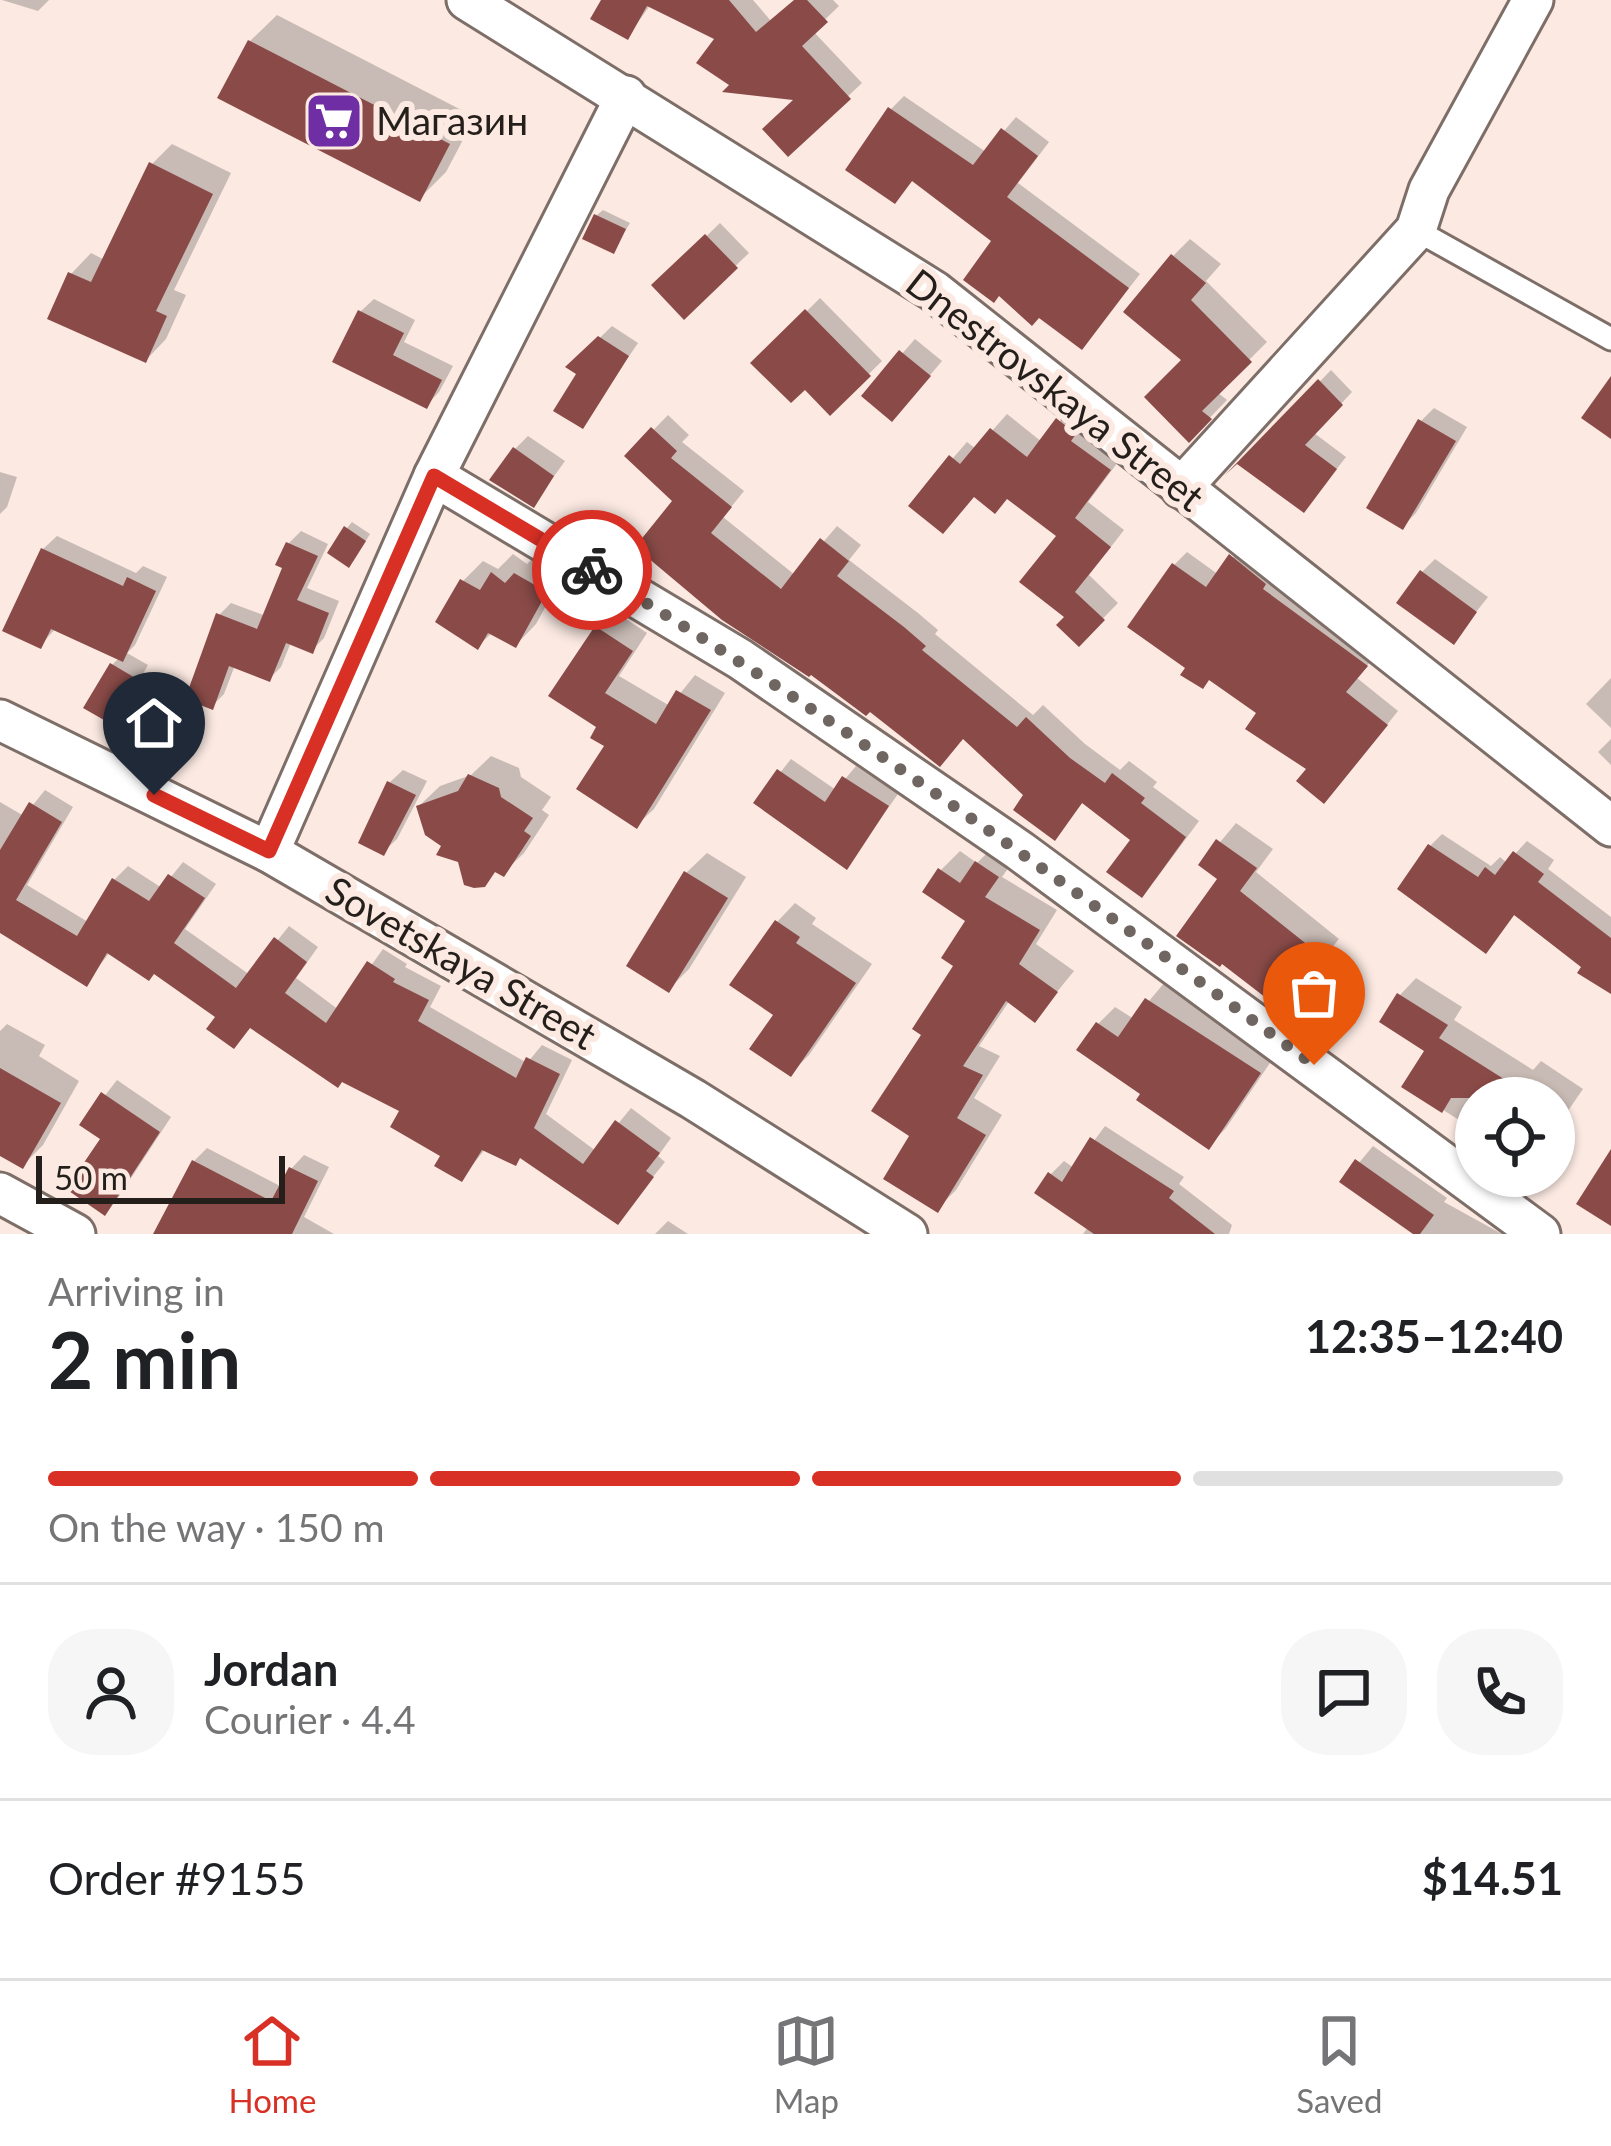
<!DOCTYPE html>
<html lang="en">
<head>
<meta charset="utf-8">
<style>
  :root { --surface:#fff; --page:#f6f6f6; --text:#202124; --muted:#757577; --line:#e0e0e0; --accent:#d93025 }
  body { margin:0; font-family:Lato,sans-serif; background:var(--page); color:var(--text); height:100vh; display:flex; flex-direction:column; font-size:45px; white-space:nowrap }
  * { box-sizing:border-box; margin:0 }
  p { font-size:39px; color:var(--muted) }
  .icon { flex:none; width:66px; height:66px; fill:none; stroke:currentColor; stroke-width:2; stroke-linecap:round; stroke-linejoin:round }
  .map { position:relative; height:1234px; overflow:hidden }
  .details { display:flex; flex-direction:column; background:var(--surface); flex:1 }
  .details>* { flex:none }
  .fabs { position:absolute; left:1455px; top:1077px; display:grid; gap:24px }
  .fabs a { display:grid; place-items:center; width:120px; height:120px; border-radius:50%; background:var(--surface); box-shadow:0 3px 9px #0004; font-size:60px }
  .scale { position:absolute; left:36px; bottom:30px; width:249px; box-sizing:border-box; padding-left:12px; border:6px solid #251f1c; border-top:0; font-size:33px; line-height:42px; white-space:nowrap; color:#251f1c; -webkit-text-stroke:9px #fbe9e2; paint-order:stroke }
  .pin { position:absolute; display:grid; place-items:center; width:102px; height:102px; color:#fff; margin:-123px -51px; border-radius:50% 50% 50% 0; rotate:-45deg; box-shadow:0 0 12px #0007 }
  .pin .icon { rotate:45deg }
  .courier { position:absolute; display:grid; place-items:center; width:120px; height:120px; margin:-60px; border:9px solid #d93025; border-radius:50%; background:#fff; color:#222; box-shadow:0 3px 15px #0007 }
  .overview em { font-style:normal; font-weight:700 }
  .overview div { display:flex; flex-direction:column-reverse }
  .overview { display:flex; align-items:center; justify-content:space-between; height:204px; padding:0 48px }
  h1 { font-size:78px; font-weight:700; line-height:90px }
  .bar { display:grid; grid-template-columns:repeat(4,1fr); gap:18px 12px; align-content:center; height:144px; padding:0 48px }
  .bar i { height:15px; border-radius:9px; background:var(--line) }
  .bar .current { background:var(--accent) }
  .bar p { grid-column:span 4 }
  .line { display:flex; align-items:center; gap:30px; padding:0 48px; border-top:3px solid var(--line) }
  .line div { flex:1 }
  .round { display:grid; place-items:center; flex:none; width:126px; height:126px; border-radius:48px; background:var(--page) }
  .dock { display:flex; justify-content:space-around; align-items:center; height:168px; border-top:3px solid var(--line); background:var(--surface); font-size:33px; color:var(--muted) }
  .dock a { display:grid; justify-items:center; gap:6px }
  .dock .current { color:var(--accent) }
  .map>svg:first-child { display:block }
  .shadow { fill:#0003 }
  .building { fill:#8a4b48 }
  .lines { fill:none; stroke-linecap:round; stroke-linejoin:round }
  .lane-casing { stroke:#7e6e68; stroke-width:27 }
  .street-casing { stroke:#7e6e68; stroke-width:45 }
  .lane { stroke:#fff; stroke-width:21 }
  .street { stroke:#fff; stroke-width:39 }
  .done { stroke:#706661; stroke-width:12; stroke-dasharray:0 21.6 }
  .route { stroke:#d93025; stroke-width:15 }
  .labels { text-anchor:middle; stroke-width:12; stroke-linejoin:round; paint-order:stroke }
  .poi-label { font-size:39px; fill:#251f1c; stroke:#fbe9e2; text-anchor:start }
  .street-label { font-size:39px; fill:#251f1c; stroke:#fbe9e2 }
</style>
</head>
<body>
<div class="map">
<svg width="1611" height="1234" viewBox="0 0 1611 1234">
  <rect width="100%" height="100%" fill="#fbe9e2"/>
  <g class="shadow">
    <polygon points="2,0 49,0 38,11"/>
    <polygon points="618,0 753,0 771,21 796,0 833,0 839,6 813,31 862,83 788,153 799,98 734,84 718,38 651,4 628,36"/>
    <polygon points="277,15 475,117 446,172 420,198 250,41"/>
    <polygon points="904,96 986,152 1016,117 1049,142 1018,183 1140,274 1094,333 996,241 914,179 895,201 891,109"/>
    <polygon points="172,144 231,173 174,290 186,295 166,339 146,360 71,274 91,253 105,260 152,164"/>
    <polygon points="603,210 630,223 613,251 597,215"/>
    <polygon points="720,223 749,253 684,315 656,285"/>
    <polygon points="1190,239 1221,264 1206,281 1267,342 1217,392 1227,400 1189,439 1185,360 1173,256"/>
    <polygon points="820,298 882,361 830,412 805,385 755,363"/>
    <polygon points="374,299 415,320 404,342 453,366 439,392 426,406 360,312"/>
    <polygon points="612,326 638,343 582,425 580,373 570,367"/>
    <polygon points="915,339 942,361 905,405 865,396"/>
    <polygon points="1331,370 1352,392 1314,433 1346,457 1314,498 1241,463"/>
    <polygon points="1074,405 1124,454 1088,502 1124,530 1089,575 1118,603 1079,643 1068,616 1060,535 1008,496 975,494 912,505 967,442 976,449 1007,414 1042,442"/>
    <polygon points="1434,408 1467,427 1416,513 1403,526 1421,421"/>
    <polygon points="668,415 689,435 682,442 744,491 723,517 795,575 837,526 861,545 849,560 918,613 938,630 935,634 1033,715 1043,705 1085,744 1120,770 1129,761 1157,782 1153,787 1199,821 1156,879 1141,894 1134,839 1084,801 1055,837 1027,795 964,736 940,763 628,456"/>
    <polygon points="528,436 565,461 534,504 515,449"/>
    <polygon points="0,472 17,477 7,507 0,514"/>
    <polygon points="352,522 370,534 355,558 347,528"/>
    <polygon points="301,531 328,544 307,588 339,601 324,638 312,650 291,642 281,667 269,679 235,665 224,694 212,706 219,615 231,603 266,616 285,567 289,543"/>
    <polygon points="57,536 136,573 143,566 167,577 135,645 127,653 148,665 124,707 111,720 112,665 120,657 56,628 40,646 43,549"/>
    <polygon points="1244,544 1378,652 1357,678 1398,711 1337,787 1310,768 1260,712 1189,667 1174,565 1187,552 1219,575"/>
    <polygon points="513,554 527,564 537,554 565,571 536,624 516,645 493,632 478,646 463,581 483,561 498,569"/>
    <polygon points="1435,559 1488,597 1453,641 1422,572"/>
    <polygon points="614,611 647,633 619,676 670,706 695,675 725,693 654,809 637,825 608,745 597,628"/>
    <polygon points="1611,678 1611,728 1586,704"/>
    <polygon points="1611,739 1611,765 1598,752"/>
    <polygon points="491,756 519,768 521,777 551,797 542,810 549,815 524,853 503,873 497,870 484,884 445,846 419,806 440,786 471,775"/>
    <polygon points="791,759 836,790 856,766 898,794 847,866 757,802"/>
    <polygon points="403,770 427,781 397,839 383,852 389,783"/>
    <polygon points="45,790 73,807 27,885 88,922 114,880 128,866 162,888 183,862 216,884 185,929 250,975 289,926 318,947 296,978 339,1010 383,949 407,964 405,967 441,986 430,1007 527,1063 542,1045 572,1060 546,1114 596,1151 631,1108 671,1138 658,1156 665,1162 617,1221 522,1156 486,1148 462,1178 403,1109 252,1026 233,1046 219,1016 155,971 110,952 86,983 0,929 0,802 24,816"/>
    <polygon points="1236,823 1273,849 1256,872 1339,939 1283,1007 1221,878 1202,864"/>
    <polygon points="1442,834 1491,866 1500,857 1507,863 1527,841 1554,860 1548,869 1611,917 1611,986 1516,913 1497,938 1430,846"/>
    <polygon points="996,844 1016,857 1002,877 1057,910 1036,944 1074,971 1035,1019 1010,1000 979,1046 1000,1056 974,1098 1002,1115 956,1190 937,1209 913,1135 925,1034 958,965 969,920 941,870 960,851 977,863"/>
    <polygon points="707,853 746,877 689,969 669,989 686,873"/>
    <polygon points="795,903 816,918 812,924 872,964 809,1055 791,1073 777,1014 733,984 777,922"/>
    <polygon points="1416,978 1462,1007 1454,1020 1533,1070 1541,1061 1583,1089 1554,1131 1554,1098 1476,1098 1476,1131 1406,1086 1428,1050 1400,995"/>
    <polygon points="1165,982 1276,1054 1226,1128 1209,1146 1145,1093 1098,1024 1115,1007 1134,1019"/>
    <polygon points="7,1024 45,1045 39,1056 79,1081 43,1145 22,1166 0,1153 0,1031"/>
    <polygon points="117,1080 171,1117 118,1198 105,1212 104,1138 83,1124"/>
    <polygon points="1105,1126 1184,1177 1179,1184 1232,1225 1229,1234 1083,1234 1088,1227 1051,1174 1064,1161 1074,1168"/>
    <polygon points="1373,1146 1447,1198 1444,1202 1502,1234 1414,1234 1343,1182"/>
    <polygon points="207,1148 282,1187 291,1169 304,1155 329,1167 304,1217 334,1234 156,1234 194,1161"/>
    <polygon points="668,1221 688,1234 655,1234"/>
  </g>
  <g class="building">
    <polygon points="601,0 729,0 756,32 794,0 807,0 828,22 802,46 851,99 788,157 762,129 793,100 722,92 729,85 696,63 714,39 647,6 628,40 590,19"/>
    <polygon points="248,40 450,144 420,202 217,98"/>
    <polygon points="888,107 973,165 1001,128 1038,156 1007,197 1129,288 1082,350 1039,318 1032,326 999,296 994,303 963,280 991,241 912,181 895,204 845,170"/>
    <polygon points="149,162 213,194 156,311 167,316 146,363 47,319 68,272 91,282"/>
    <polygon points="594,214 626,229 614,254 582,239"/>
    <polygon points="705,234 738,268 684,320 651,285"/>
    <polygon points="1171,254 1206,283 1191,300 1252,362 1202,411 1212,419 1189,443 1144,397 1181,360 1123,312"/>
    <polygon points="805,309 871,376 830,416 805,390 791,403 750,363"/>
    <polygon points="358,310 404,333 393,355 442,380 427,409 332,362"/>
    <polygon points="598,336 629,356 583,429 553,411 576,374 565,367"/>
    <polygon points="899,350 931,376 892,422 861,396"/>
    <polygon points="1611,376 1611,439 1581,418"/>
    <polygon points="1318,379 1343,405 1305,445 1337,469 1304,513 1237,464 1225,475"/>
    <polygon points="1056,418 1076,434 1071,441 1111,470 1075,518 1111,547 1075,592 1105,620 1079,647 1056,625 1064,617 1019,582 1056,536 1007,499 995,514 974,497 943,534 908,506 949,455 960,464 990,428 1027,457"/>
    <polygon points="1418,419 1456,441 1403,530 1366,508"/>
    <polygon points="651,427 677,451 671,458 732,507 711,533 781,589 820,538 849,561 837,576 904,627 926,646 922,650 1017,727 1026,717 1070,758 1105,783 1112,773 1145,798 1141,803 1186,837 1142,898 1106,872 1130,840 1082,803 1055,841 1013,810 1023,795 963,739 940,767 870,712 866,716 811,675 809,677 722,620 635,547 672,501 624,456"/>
    <polygon points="513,447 554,476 534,508 489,480"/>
    <polygon points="344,526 366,541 349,568 327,553"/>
    <polygon points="286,542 318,556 297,600 329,613 313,654 286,643 270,682 229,666 213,710 185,699 216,613 257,629 282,568 275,565"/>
    <polygon points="41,548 123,586 127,577 156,591 123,662 51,629 41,649 2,631"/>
    <polygon points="1229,554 1266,584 1263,589 1368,666 1346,692 1388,725 1324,804 1296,781 1306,769 1245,729 1256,713 1209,680 1203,689 1180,675 1185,668 1127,627 1172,563 1206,587"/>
    <polygon points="1420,570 1477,612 1454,645 1396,603"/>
    <polygon points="491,572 505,583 514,573 547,592 516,648 488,633 478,650 435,622 460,579 480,590"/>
    <polygon points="595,626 633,651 605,693 656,724 676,690 711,710 637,829 576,789 604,746 590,738 596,727 548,696"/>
    <polygon points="110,663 137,679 111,724 83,708"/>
    <polygon points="777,769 825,802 842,776 889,806 847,870 753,803"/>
    <polygon points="468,774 499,788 501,797 533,818 524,831 531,836 504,877 495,872 485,887 474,888 464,885 458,862 436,855 441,846 425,835 416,806 458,791"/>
    <polygon points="387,781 416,795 384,856 358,843"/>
    <polygon points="29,802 62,822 16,900 77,936 112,878 149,901 168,874 205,898 174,943 236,988 274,937 307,962 285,993 326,1023 367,961 395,979 393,982 429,1000 418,1021 516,1078 526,1057 560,1074 534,1128 583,1164 615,1120 660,1153 646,1171 654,1177 618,1225 520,1158 516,1166 482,1150 462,1182 434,1166 440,1156 390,1127 399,1111 342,1082 338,1088 250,1028 234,1049 206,1029 215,1017 154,974 149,981 107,953 87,987 0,933 0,850"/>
    <polygon points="1216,839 1257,868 1240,891 1324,958 1283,1011 1222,964 1220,967 1176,936 1217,879 1198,865"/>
    <polygon points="1428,844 1478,877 1485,867 1495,875 1513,851 1544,874 1538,882 1611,938 1611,994 1577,973 1581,967 1514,915 1486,954 1397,889"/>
    <polygon points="975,861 999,877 985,897 1040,930 1019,964 1058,992 1035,1023 1006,1001 963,1066 983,1075 957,1118 986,1135 938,1213 883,1179 909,1136 871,1111 921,1035 912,1029 953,966 941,958 965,921 922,892 938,868 960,883"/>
    <polygon points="684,871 728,898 669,993 626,966"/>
    <polygon points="775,920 800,937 796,943 856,983 791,1077 749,1049 773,1015 729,985"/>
    <polygon points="1397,993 1448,1025 1439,1038 1534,1098 1451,1098 1442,1113 1401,1087 1424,1051 1379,1022"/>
    <polygon points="1145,998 1261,1073 1209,1150 1136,1100 1140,1094 1076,1050 1096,1022 1118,1037"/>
    <polygon points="0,1068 61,1103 23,1169 0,1156"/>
    <polygon points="101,1092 160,1132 105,1216 66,1189 100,1139 79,1125"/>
    <polygon points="1090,1137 1174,1191 1169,1198 1215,1234 1094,1234 1034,1193 1048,1172 1062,1182"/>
    <polygon points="1611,1149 1611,1226 1576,1204"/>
    <polygon points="1355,1159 1434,1215 1420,1234 1413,1234 1339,1182"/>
    <polygon points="192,1160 271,1201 289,1167 318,1181 292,1234 153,1234"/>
  </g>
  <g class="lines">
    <defs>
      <polyline id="lane" points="1416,230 1611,339"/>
      <g id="street">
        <polyline points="467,0 934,291 1611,826"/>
        <polyline points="434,476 740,659 1020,851 1540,1234"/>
        <polyline points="1181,488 1416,230 1429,190 1533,0"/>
        <polyline points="0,720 269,852 693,1099 907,1234"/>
        <polyline points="269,852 434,476 626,96"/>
        <polyline points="0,1193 75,1234"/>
      </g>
    </defs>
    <use href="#lane" class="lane-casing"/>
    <use href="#street" class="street-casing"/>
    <use href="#lane" class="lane"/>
    <use href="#street" class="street"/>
  </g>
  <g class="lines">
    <path class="done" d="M592,570c250,150 486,323 722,495"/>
    <polyline class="route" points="154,795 269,851 434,476 592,570"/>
  </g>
  <defs>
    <symbol id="supermarket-square" viewBox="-11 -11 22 22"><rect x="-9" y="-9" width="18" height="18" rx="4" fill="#6f2ea3" stroke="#fbe9e2"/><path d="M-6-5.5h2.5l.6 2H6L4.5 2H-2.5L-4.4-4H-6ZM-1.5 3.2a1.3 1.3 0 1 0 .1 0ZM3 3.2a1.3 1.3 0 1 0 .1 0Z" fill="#fff"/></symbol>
  </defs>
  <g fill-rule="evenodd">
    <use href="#supermarket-square" x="301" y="88" width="66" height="66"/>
  </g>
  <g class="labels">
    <g class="poi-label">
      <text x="376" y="135">Магазин</text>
    </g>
    <g class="street-label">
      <text transform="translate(1055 390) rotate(38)" y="14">Dnestrovskaya Street</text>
      <text transform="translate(461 963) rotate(30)" y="14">Sovetskaya Street</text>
    </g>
  </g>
</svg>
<div class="fabs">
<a><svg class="icon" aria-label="locate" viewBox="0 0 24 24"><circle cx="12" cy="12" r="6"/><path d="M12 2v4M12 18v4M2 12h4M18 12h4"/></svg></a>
</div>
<div class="scale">50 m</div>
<div class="pin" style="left:1314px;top:1065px;background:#ea580c"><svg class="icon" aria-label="bag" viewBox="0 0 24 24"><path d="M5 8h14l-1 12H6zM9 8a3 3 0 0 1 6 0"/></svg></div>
<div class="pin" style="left:154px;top:795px;background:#1f2937"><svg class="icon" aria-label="home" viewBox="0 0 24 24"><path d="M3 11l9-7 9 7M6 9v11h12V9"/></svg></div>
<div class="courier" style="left:592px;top:570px"><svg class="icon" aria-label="bike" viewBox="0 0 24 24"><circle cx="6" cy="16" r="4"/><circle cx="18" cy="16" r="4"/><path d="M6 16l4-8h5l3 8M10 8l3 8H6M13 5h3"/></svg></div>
</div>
<section class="details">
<div class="overview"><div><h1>2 min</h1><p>Arriving in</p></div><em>12:35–12:40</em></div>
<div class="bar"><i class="current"></i><i class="current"></i><i class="current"></i><i></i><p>On the way · 150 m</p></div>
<div class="line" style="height:216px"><a class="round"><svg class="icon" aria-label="person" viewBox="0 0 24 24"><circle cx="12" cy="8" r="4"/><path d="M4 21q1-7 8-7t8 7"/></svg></a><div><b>Jordan</b><p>Courier · 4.4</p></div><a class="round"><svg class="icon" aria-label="chat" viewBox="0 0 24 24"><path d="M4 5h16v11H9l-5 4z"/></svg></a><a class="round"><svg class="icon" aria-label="phone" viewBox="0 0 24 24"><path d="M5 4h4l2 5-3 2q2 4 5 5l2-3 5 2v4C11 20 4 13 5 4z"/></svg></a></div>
<div class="line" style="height:156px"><div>Order #9155</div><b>$14.51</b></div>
</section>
<nav class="dock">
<a class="current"><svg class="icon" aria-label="home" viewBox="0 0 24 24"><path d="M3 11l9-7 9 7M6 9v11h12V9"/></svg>Home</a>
<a><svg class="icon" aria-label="map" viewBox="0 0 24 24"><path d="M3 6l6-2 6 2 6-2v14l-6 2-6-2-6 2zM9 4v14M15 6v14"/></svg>Map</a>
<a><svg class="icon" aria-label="saved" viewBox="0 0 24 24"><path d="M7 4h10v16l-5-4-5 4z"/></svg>Saved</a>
</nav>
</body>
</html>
